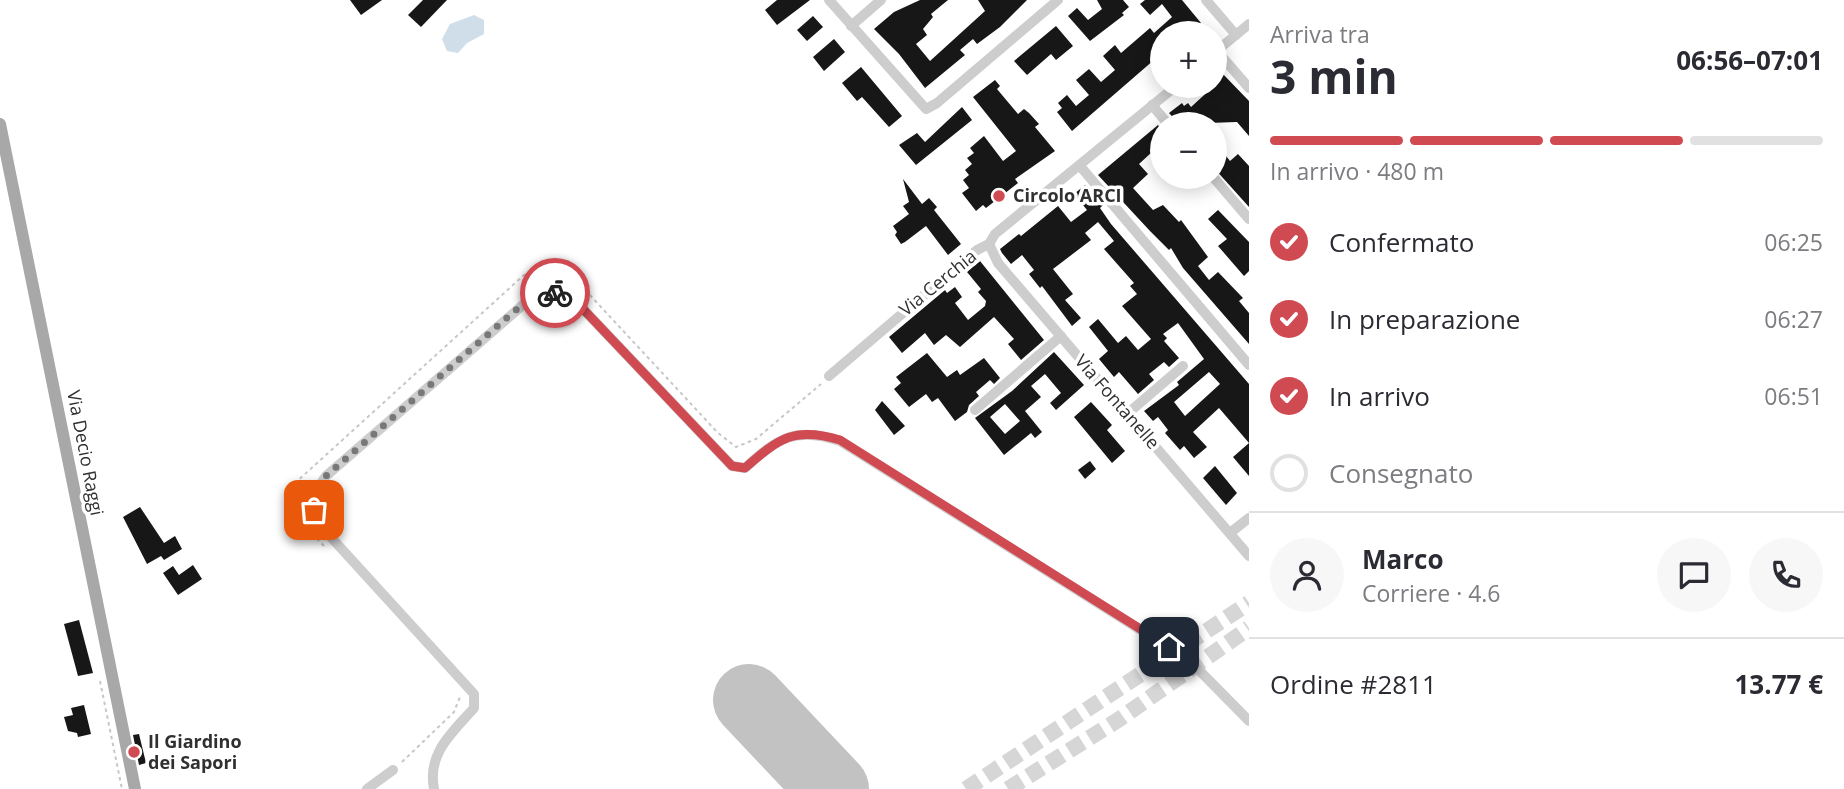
<!DOCTYPE html>
<html lang="it">
<head>
<meta charset="utf-8">
<style>
  :root { --surface:#fff; --page:#f7f7f7; --text:#2b2b33; --muted:#7c7c81; --line:#e1e1e2; --accent:#d04a52 }
  body { margin:0; font-family:"Open Sans",sans-serif; background:var(--page); color:var(--text); height:100vh; display:flex; flex-direction:column; font-size:26px; white-space:nowrap }
  * { box-sizing:border-box; margin:0 }
  p { font-size:23px; color:var(--muted) }
  .icon { flex:none; width:38px; height:38px; fill:none; stroke:currentColor; stroke-width:2; stroke-linecap:round; stroke-linejoin:round }
  .map { position:relative; flex:1; overflow:hidden }
  .panel { display:flex; flex-direction:column; background:var(--surface); width:595px }
  .panel>* { flex:none }
  .buttons { position:absolute; left:1150px; top:21px; display:grid; gap:14px }
  .buttons a { display:grid; place-items:center; width:77px; height:77px; border-radius:50%; background:var(--surface); box-shadow:0 4px 18px #0003; font-size:35px }
  .pin { position:absolute; display:grid; place-items:center; width:60px; height:60px; color:#fff; margin:-30px; border-radius:14px; box-shadow:0 4px 10px #0006 }
  .courier { position:absolute; display:grid; place-items:center; width:70px; height:70px; margin:-35px; border:5px solid #d04a52; border-radius:50%; background:#fff; color:#222; box-shadow:0 2px 9px #0007 }
  .overview em { font-style:normal; font-weight:700 }
  .overview div { display:flex; flex-direction:column-reverse }
  .overview { display:flex; align-items:center; justify-content:space-between; height:119px; padding:0 21px }
  h1 { font-size:46px; font-weight:700; line-height:52px }
  .bar { display:grid; grid-template-columns:repeat(4,1fr); gap:10px 7px; align-content:center; height:84px; padding:0 21px }
  .bar i { height:9px; border-radius:5px; background:var(--line) }
  .bar .selected { background:var(--accent) }
  .bar p { grid-column:span 4 }
  .line { display:flex; align-items:center; gap:18px; padding:0 21px; border-top:2px solid var(--line) }
  .line div { flex:1 }
  .round { display:grid; place-items:center; flex:none; width:74px; height:74px; border-radius:37px; background:var(--page) }
  ol { padding:0 21px; list-style:none }
  li { display:flex; align-items:center; gap:21px; height:77px }
  li p { margin-inline-start:auto }
  li .icon { padding:7px; border-radius:50%; background:var(--accent); color:#fff; stroke-width:4 }
  li:last-child { color:var(--muted) }
  li i { width:38px; height:38px; border:4px solid var(--line); border-radius:50% }
  main { display:flex; flex:1; min-height:0 }
  .map>svg:first-child { display:block }
  .water { fill:#cfdee9 }
  .lines { fill:none; stroke-linecap:round; stroke-linejoin:round }
  .runway { stroke:#c2c2c2; stroke-width:72 }
  .building { fill:#171717; fill-rule:evenodd }
  .highway-tunnel { stroke:#d6d6d6; stroke-width:16; stroke-dasharray:16 8; stroke-linecap:butt }
  .path { stroke:#c7c7c7; stroke-width:2; stroke-dasharray:3.5 3.5; stroke-linecap:butt }
  .minor { stroke:#cdcdcd; stroke-width:10 }
  .major { stroke:#a8a8a8; stroke-width:12 }
  .done { stroke:#787878; stroke-width:7; stroke-dasharray:0 12.6 }
  .route { stroke:#d04a52; stroke-width:9 }
  .poi-dot { fill:#d04a52; stroke:#fff; stroke-width:2.5 }
  .labels { text-anchor:middle; stroke-width:7; stroke-linejoin:round; paint-order:stroke }
  .poi-label { font-size:18px; font-weight:bold; fill:#303030; stroke:#fff; text-anchor:start }
  .street-label { font-size:18px; fill:#303030; stroke:#fff }
</style>
</head>
<body>
<main>
<div class="map">
<svg width="1249" height="789" viewBox="0 0 1249 789">
  <rect width="100%" height="100%" fill="#fff"/>
  <polygon class="water" points="474,15 484,20 484,34 467,43 458,53 447,51 442,39 450,24"/>
  <g class="lines">
    <polyline class="runway" points="749,700 833,789"/>
  </g>
  <g class="building">
    <polygon points="350,0 382,0 361,15"/>
    <polygon points="423,0 447,0 421,27 408,15"/>
    <polygon points="777,0 810,0 777,25 765,10"/>
    <polygon points="920,0 948,0 931,14 933,17 923,29 927,35 916,44 930,61 985,11 978,0 1027,0 1000,27 977,44 973,39 960,50 965,55 925,88 899,54 874,29 894,12"/>
    <polygon points="1097,0 1123,0 1129,7 1122,13 1124,15 1090,41 1068,16 1077,8 1088,20 1102,9"/>
    <polygon points="1145,0 1182,0 1201,23 1190,33 1162,33 1162,53 1072,131 1057,112 1062,108 1058,103 1067,95 1076,106 1089,95 1076,80 1089,69 1101,82 1115,70 1103,56 1115,45 1121,53 1150,28 1154,33 1172,17 1162,4 1150,15 1140,4"/>
    <polygon points="813,16 823,27 807,41 797,30"/>
    <polygon points="1056,26 1073,46 1056,60 1051,54 1027,75 1014,61"/>
    <polygon points="834,39 845,52 824,71 813,57"/>
    <polygon points="861,67 902,116 889,127 862,97 857,101 842,83"/>
    <polygon points="1221,72 1249,101 1249,136 1237,122 1179,124 1169,113 1182,103 1184,106 1188,103 1191,107 1214,86 1214,78"/>
    <polygon points="995,80 1000,86 997,89 1018,114 1024,109 1029,113 1039,124 1035,127 1055,151 1015,179 1018,183 986,208 983,205 976,211 962,193 969,188 963,180 969,175 965,170 972,164 967,158 974,153 970,148 984,136 1003,161 1016,151 973,97"/>
    <polygon points="962,107 972,120 916,165 899,145 917,133 925,142"/>
    <polygon points="1158,125 1162,130 1162,165 1152,152 1139,164 1148,174 1133,188 1153,210 1163,205 1179,222 1181,220 1208,257 1198,266 1209,280 1218,272 1243,298 1239,301 1249,313 1249,344 1183,268 1171,248 1169,250 1150,231 1098,175"/>
    <polygon points="1220,134 1225,141 1218,146 1230,161 1238,154 1249,166 1249,207 1214,168 1214,138"/>
    <polygon points="903,179 922,204 929,198 937,207 934,210 961,244 948,255 926,226 905,242 901,244 895,235 897,232 893,226 909,214 903,206 909,202"/>
    <path d="M1085,185l18,20 -3,3 11,16 138,160v59l-30,-35 -26,24 14,15 -13,11 -10,-12 -4,4 -15,-17 3,-3 -10,-13 -5,4 -9,-10 35,-26 -2,-3 27,-23 -26,-36 -15,11 4,4 -3,3 15,17 -10,9 -5,-5 -15,12 5,6 -16,14 -19,-22 -5,5 -15,-18 9,-8 -19,-24 9,-8 20,24 8,-7 12,14 13,-11 -29,-33 15,-12 -7,-8 4,-3 -30,-34 10,-8 -16,-19 -13,11 6,7 -38,29 20,25 -8,6 16,18 -9,8 -30,-40 -2,2 -11,-14 5,-4 -12,-15 -11,9 -9,-11 -2,-4 19,-15 2,2 37,-30 13,16 16,-12 -13,-16zM1209,372l11,12 -35,32 -11,-14z"/>
    <polygon points="1218,210 1249,242 1249,271 1244,276 1218,246 1227,239 1208,219"/>
    <polygon points="980,261 1044,340 1021,360 1008,344 1014,339 994,317 960,347 946,335 934,345 925,333 902,353 889,337 945,290 947,293 955,287 962,297 955,303 968,320 985,306 986,301 978,292 981,289 967,272"/>
    <path d="M1054,352l30,33 -28,25 -6,-7 11,-10 -16,-19 -14,12 10,11 -16,14 17,21 -7,6 -4,-5 -27,22 -29,-37 37,-27zM1005,404l15,17 -15,13 -15,-17z"/>
    <polygon points="927,353 947,377 957,370 960,375 984,358 1000,378 994,384 990,380 976,392 979,396 969,405 967,412 955,421 938,398 932,402 926,394 909,407 894,389 901,383 896,377"/>
    <polygon points="882,401 905,426 894,435 875,410"/>
    <polygon points="1091,402 1112,425 1107,430 1125,451 1112,463 1074,417"/>
    <polygon points="1249,443 1249,476 1233,457"/>
    <polygon points="1090,461 1096,469 1085,479 1078,470"/>
    <polygon points="1215,466 1237,493 1226,505 1203,478"/>
    <polygon points="140,507 164,543 175,536 182,549 164,560 161,556 147,564 123,517"/>
    <polygon points="193,565 202,579 178,595 163,573 173,566 179,575"/>
    <polygon points="79,620 93,673 78,676 64,624"/>
    <polygon points="84,705 91,734 78,737 77,733 68,731 64,717 73,715 71,708"/>
    <polygon points="139,734 146,763 139,765 133,735"/>
  </g>
  <g class="lines">
    <g class="highway-tunnel">
      <polyline points="966,789 1249,603"/>
      <polyline points="1008,789 1118,720 1249,628"/>
    </g>
    <g class="path">
      <polyline points="324,546 295,516 288,501 294,484 524,275 542,264 562,265 718,433 736,447 756,439 821,384"/>
      <polyline points="100,681 122,789"/>
      <polyline points="402,762 454,712 460,697"/>
    </g>
    <g class="minor">
      <polyline points="829,0 926,109 937,103 1058,0"/>
      <polyline points="1206,0 1236,35"/>
      <polyline points="851,26 881,0"/>
      <polyline points="1217,51 1249,88"/>
      <polyline points="1214,53 1249,24"/>
      <polyline points="1152,105 1168,124"/>
      <polyline points="1080,166 1249,365"/>
      <polyline points="1213,177 1249,219"/>
      <polyline points="989,244 998,263 1249,556"/>
      <polyline points="829,376 977,250 989,244 995,234 1176,86"/>
      <polyline points="975,410 1061,336"/>
      <polyline points="1127,414 1183,366"/>
      <polyline points="1230,533 1249,518"/>
      <polyline points="367,789 393,770"/>
      <path d="M434,789c-7,-36 18,-56 40,-81v-14l-156,-171c-6,-19 -4,-31 8,-47l199,-173 24,-11 23,7 12,11 148,156 13,2c33,-30 50,-42 95,-27l350,220 59,60"/>
    </g>
    <polyline class="major" points="0,124 135,789"/>
  </g>
  <g class="lines">
    <polyline class="done" points="314,510 314,497 326,476 524,303 538,294 555,293"/>
    <path class="route" d="M555,293l17,6 12,11 148,156 13,2c34,-30 50,-42 95,-28l329,207"/>
  </g>
  <g class="poi-dot">
    <circle cx="999" cy="196" r="7"/>
    <circle cx="134" cy="752" r="7"/>
  </g>
  <g class="labels">
    <g class="poi-label">
      <text x="1013" y="202">Circolo ARCI</text>
      <text x="148" y="748">Il Giardino<tspan x="148" dy="21">dei Sapori</tspan></text>
    </g>
    <g class="street-label">
      <text transform="translate(938 283) rotate(-39)" y="6">Via Cerchia</text>
      <text transform="translate(1117 402) rotate(49)" y="6">Via Fontanelle</text>
      <text transform="translate(85 453) rotate(79)" y="6">Via Decio Raggi</text>
    </g>
  </g>
</svg>
<div class="buttons">
<a>+</a>
<a>−</a>
</div>
<div class="pin" style="left:314px;top:510px;background:#ea580c"><svg class="icon" aria-label="bag" viewBox="0 0 24 24"><path d="M5 8h14l-1 12H6zM9 8a3 3 0 0 1 6 0"/></svg></div>
<div class="pin" style="left:1169px;top:647px;background:#1f2937"><svg class="icon" aria-label="home" viewBox="0 0 24 24"><path d="M3 11l9-7 9 7M6 9v11h12V9"/></svg></div>
<div class="courier" style="left:555px;top:293px"><svg class="icon" aria-label="bike" viewBox="0 0 24 24"><circle cx="6" cy="16" r="4"/><circle cx="18" cy="16" r="4"/><path d="M6 16l4-8h5l3 8M10 8l3 8H6M13 5h3"/></svg></div>
</div>
<section class="panel">
<div class="overview"><div><h1>3 min</h1><p>Arriva tra</p></div><em>06:56–07:01</em></div>
<div class="bar"><i class="selected"></i><i class="selected"></i><i class="selected"></i><i></i><p>In arrivo · 480 m</p></div>
<ol>
<li><svg class="icon" aria-label="check" viewBox="0 0 24 24"><path d="M5 12l5 5 9-10"/></svg>Confermato<p>06:25</p></li>
<li><svg class="icon" aria-label="check" viewBox="0 0 24 24"><path d="M5 12l5 5 9-10"/></svg>In preparazione<p>06:27</p></li>
<li><svg class="icon" aria-label="check" viewBox="0 0 24 24"><path d="M5 12l5 5 9-10"/></svg>In arrivo<p>06:51</p></li>
<li><i></i>Consegnato</li>
</ol>
<div class="line" style="height:126px"><a class="round"><svg class="icon" aria-label="person" viewBox="0 0 24 24"><circle cx="12" cy="8" r="4"/><path d="M4 21q1-7 8-7t8 7"/></svg></a><div><b>Marco</b><p>Corriere · 4.6</p></div><a class="round"><svg class="icon" aria-label="chat" viewBox="0 0 24 24"><path d="M4 5h16v11H9l-5 4z"/></svg></a><a class="round"><svg class="icon" aria-label="phone" viewBox="0 0 24 24"><path d="M5 4h4l2 5-3 2q2 4 5 5l2-3 5 2v4C11 20 4 13 5 4z"/></svg></a></div>
<div class="line" style="height:91px"><div>Ordine #2811</div><b>13.77 €</b></div>
</section>
</main>
</body>
</html>
